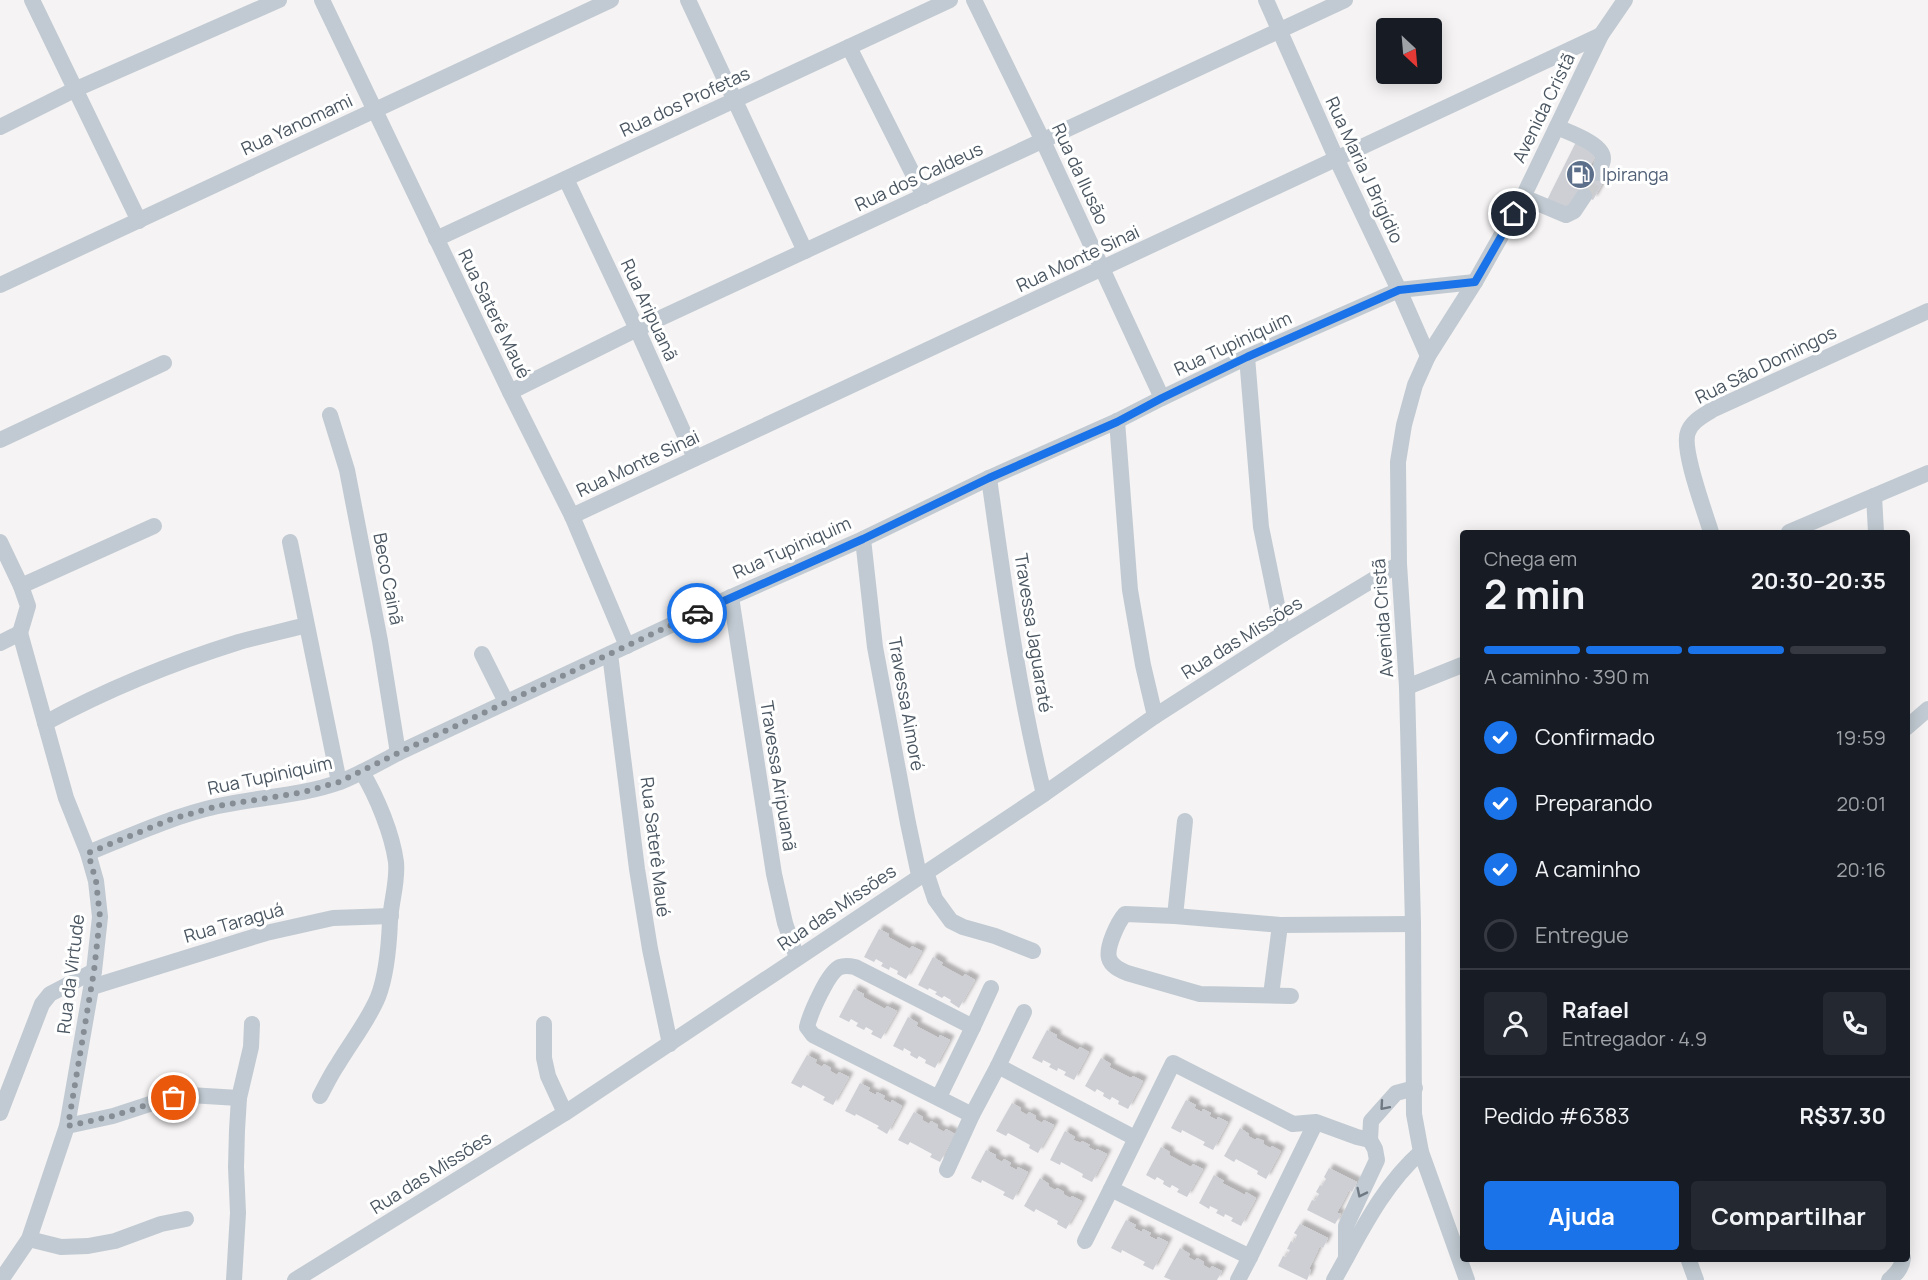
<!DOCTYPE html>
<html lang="pt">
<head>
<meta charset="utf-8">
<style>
  :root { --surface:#171b24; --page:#242831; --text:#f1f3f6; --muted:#9ea1a6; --line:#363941; --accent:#1a73e8 }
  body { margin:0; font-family:Manrope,sans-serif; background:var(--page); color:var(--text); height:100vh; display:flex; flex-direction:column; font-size:22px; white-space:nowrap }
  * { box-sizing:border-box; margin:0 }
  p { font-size:20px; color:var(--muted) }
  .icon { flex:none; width:33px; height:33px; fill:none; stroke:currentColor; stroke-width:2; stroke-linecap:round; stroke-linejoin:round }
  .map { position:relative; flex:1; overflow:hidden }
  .drawer { position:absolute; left:1460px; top:530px; width:450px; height:732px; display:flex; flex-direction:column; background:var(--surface); border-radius:6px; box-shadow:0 3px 15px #0003 }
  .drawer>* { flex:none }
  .needle { width:39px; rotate:154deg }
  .buttons { position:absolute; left:1376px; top:18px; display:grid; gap:12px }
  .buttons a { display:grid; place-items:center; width:66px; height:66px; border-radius:6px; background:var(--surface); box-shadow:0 3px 15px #0003; font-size:30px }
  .pin { position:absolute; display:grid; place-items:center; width:51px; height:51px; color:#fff; margin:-26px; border:3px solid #fff; border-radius:50%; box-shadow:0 2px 6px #0007 }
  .courier { position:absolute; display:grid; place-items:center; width:60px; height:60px; margin:-30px; border:4px solid #1a73e8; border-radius:50%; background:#fff; color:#222; box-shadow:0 2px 8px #0007 }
  .headline em { font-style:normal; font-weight:700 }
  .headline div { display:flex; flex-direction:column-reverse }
  .headline { display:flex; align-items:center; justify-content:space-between; height:102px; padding:0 24px }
  h1 { font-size:39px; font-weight:700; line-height:45px }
  .bar { display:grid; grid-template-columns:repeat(4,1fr); gap:9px 6px; align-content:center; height:72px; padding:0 24px }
  .bar i { height:8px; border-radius:4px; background:var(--line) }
  .bar .on { background:var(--accent) }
  .bar p { grid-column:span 4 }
  .line { display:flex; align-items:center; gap:15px; padding:0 24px; border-top:2px solid var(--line) }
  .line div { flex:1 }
  .round { display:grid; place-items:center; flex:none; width:63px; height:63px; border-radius:6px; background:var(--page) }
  ol { padding:0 24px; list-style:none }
  li { display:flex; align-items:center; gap:18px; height:66px }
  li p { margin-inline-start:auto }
  li .icon { padding:6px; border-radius:50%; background:var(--accent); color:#fff; stroke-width:4 }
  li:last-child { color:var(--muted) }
  li i { width:33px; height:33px; border:3px solid var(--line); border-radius:50% }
  .action { display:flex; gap:12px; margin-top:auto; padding:12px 24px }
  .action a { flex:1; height:69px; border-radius:6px; background:var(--accent); color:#fff; font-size:24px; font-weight:700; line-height:69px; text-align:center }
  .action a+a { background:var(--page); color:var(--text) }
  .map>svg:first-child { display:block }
  .building { fill:#cdcfd5; filter:url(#shadow) }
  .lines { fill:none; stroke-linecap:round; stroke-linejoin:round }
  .minor-tunnel { stroke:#caccce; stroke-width:16; stroke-dasharray:16 8; stroke-linecap:butt }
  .minor { stroke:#c1cad2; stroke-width:16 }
  .oneway { stroke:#6e7983 }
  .done { stroke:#868d94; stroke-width:6; stroke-dasharray:0 10.8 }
  .route { stroke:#1a73e8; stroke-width:8 }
  .labels { text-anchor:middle; stroke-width:6; stroke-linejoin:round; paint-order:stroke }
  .street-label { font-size:18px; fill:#4a5661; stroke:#fff }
  .service-label { font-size:18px; fill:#4e5e75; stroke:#fff; text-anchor:start }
</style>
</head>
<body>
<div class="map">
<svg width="1928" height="1280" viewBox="0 0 1928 1280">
  <defs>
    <filter id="shadow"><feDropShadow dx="4.5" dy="-4.5" stdDeviation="1.5" flood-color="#0004"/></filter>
  </defs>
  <rect width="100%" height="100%" fill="#f5f3f3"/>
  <g class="building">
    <polygon points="1577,140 1598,151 1589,168 1606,177 1593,200 1577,192 1568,211 1547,200"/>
    <polygon points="879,929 889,934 888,937 910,949 912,946 922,951 906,979 897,974 898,971 890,967 889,970 881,966 883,963 876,959 874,962 864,957"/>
    <polygon points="933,957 943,963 941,965 963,977 965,974 975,980 959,1008 950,1002 951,1000 944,996 942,998 935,994 937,992 929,988 928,990 918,985"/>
    <polygon points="854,989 864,994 863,997 885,1009 887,1006 897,1011 881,1039 871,1034 873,1031 866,1027 864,1030 856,1026 858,1023 851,1019 849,1022 839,1017"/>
    <polygon points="908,1017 918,1023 916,1026 939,1038 940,1035 950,1040 935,1068 925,1063 926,1060 919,1056 917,1059 910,1055 911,1052 904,1048 903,1051 893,1046"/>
    <polygon points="1047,1030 1057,1035 1056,1038 1078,1050 1080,1047 1089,1052 1074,1080 1064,1075 1066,1072 1058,1068 1057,1071 1049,1067 1051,1064 1043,1060 1042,1063 1032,1058"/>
    <polygon points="807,1055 817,1060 815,1063 822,1067 824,1064 831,1068 830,1071 837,1075 839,1072 849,1077 833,1105 823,1100 825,1097 803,1085 801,1088 791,1083"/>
    <polygon points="1101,1058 1111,1064 1109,1067 1131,1078 1133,1076 1143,1081 1128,1109 1118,1104 1119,1101 1112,1097 1110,1100 1103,1096 1104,1093 1097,1089 1095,1092 1085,1086"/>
    <polygon points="860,1083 870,1088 868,1091 876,1095 877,1092 885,1096 883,1099 891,1103 892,1100 902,1106 887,1134 877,1128 879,1126 856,1114 855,1116 845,1111"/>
    <polygon points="1186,1100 1196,1105 1194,1108 1202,1112 1203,1109 1211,1113 1209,1116 1217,1120 1218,1117 1228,1122 1213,1150 1203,1145 1205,1142 1182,1130 1181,1133 1171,1128"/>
    <polygon points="1012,1103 1021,1108 1020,1111 1027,1115 1029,1112 1036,1116 1035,1119 1042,1123 1044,1120 1054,1125 1038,1153 1029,1148 1030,1145 1008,1133 1006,1136 996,1131"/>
    <polygon points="914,1112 923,1117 922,1120 929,1124 931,1121 938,1125 937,1128 944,1132 946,1129 955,1134 940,1162 930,1157 932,1154 910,1142 908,1145 898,1140"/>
    <polygon points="1240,1128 1249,1134 1248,1136 1255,1140 1257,1138 1264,1141 1263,1144 1270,1148 1272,1146 1281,1151 1266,1179 1257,1174 1258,1171 1236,1159 1234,1162 1224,1156"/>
    <polygon points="1065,1131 1075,1137 1073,1140 1081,1143 1082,1141 1090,1145 1088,1147 1096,1151 1097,1149 1107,1154 1092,1182 1082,1177 1083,1174 1061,1162 1060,1165 1050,1160"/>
    <polygon points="1161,1147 1170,1152 1169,1155 1191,1167 1193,1164 1203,1169 1187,1197 1177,1192 1179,1189 1172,1185 1170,1188 1163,1184 1164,1181 1157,1177 1155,1180 1146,1175"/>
    <polygon points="986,1150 996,1155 995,1158 1002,1162 1004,1159 1011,1163 1009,1166 1017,1170 1018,1167 1028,1172 1013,1200 1003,1195 1005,1192 982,1180 981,1183 971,1178"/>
    <polygon points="1329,1168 1357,1182 1352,1192 1349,1190 1337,1213 1341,1214 1335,1224 1307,1210 1312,1200 1315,1201 1319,1194 1316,1192 1320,1185 1322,1186 1326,1179 1324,1177"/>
    <polygon points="1214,1175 1224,1181 1222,1183 1245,1195 1246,1192 1256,1198 1241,1226 1231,1221 1233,1218 1225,1214 1224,1217 1216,1213 1218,1210 1210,1206 1209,1209 1199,1203"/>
    <polygon points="1040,1178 1049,1184 1048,1186 1055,1190 1057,1188 1064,1192 1063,1194 1070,1198 1072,1196 1082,1201 1066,1229 1057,1224 1058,1221 1036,1209 1034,1212 1024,1206"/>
    <polygon points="1126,1220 1136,1225 1134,1228 1142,1232 1143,1229 1151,1233 1149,1236 1157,1240 1158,1237 1168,1242 1153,1270 1143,1265 1145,1262 1122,1250 1121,1253 1111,1248"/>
    <polygon points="1300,1224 1328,1238 1323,1248 1320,1246 1309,1269 1311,1270 1307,1280 1278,1266 1283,1256 1286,1257 1290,1250 1287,1249 1291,1241 1294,1243 1297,1235 1294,1233"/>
    <polygon points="1180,1248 1190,1254 1188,1257 1195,1261 1197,1258 1204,1262 1203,1265 1210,1269 1212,1266 1222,1271 1217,1280 1171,1280 1164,1277"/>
  </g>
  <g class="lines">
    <polyline class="minor-tunnel" points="1584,196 1598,173"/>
    <g class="minor">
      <polyline points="32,0 139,221"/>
      <polyline points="322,0 510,392 572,516 627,646"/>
      <polyline points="688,0 805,251"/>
      <polyline points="974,0 1043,141 1162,398"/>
      <polyline points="1266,0 1337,160 1399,290 1428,356"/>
      <polyline points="849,47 924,196"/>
      <polyline points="0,127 74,90 279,0"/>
      <path d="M1557,127c11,5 47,17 46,32 0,4 -3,10 -5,14"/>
      <polyline points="566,179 637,329 695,458"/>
      <polyline points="1523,197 1566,215 1574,211 1584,196"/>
      <polyline points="436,239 950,0"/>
      <polyline points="0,285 611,0"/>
      <polyline points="1247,357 1261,527 1283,634"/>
      <polyline points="510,392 637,329 1345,0"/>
      <polyline points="330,415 347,470 380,641 398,753"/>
      <polyline points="1117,421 1130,590 1143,665 1155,716"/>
      <polyline points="0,440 164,363"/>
      <path d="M989,478c15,106 29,212 55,316"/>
      <polyline points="1874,496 1876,532"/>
      <polyline points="572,516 1601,35"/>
      <path d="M1711,532c-6,-20 -30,-83 -23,-100 4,-11 15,-16 24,-22l216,-99"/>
      <polyline points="1789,532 1928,473"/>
      <polyline points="863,539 875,647 908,823 919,875"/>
      <polyline points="0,542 21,586 28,606 20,633"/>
      <polyline points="290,542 339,782"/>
      <polyline points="21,586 154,526"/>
      <polyline points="731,597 774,874 785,923 797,958"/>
      <polyline points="0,643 20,633"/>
      <polyline points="482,654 506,702"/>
      <polyline points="610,654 637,869 650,949 670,1044"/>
      <polyline points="1407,687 1462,665"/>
      <path d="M45,723c59,-32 130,-61 194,-81 22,-6 45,-11 67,-17"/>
      <polyline points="1906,728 1928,709"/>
      <path d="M88,853c42,-17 85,-37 130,-47 40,-9 83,-10 122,-24 20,-8 39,-19 58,-29l333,-156 132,-58 126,-61 128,-57 45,-23 85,-41 152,-67 76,-8"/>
      <polyline points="926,872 935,899 951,921 963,927 995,936 1033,951"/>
      <polyline points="1175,916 1185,821"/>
      <polyline points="92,987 266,933 333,918 391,916"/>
      <polyline points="1271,995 1280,925"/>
      <path d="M1291,996l-91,-2 -73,-21c-7,-3 -16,-7 -18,-15 -3,-11 9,-36 16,-44l50,2 105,9 133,-1"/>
      <polyline points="544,1024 544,1058 548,1076 565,1113"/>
      <polyline points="998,1066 1024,1012"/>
      <path d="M320,1096c6,-11 11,-22 18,-32 13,-22 30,-43 40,-67 9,-23 11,-51 12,-76 1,-20 8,-39 6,-59 -4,-29 -19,-65 -34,-90"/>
      <polyline points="939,1097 973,1027"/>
      <polyline points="0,1113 42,1004 50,994 94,971"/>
      <path d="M972,1115l-159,-80 -6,-8c3,-13 21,-55 33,-60 5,-2 10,-1 15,0l118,60 18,-39"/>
      <polyline points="1316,1122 1250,1257 1111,1189 1173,1063 1293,1124 1316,1122 1357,1137 1370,1140"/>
      <polyline points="67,1126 113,1116 159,1101 189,1095 239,1098"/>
      <polyline points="947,1170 972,1115 998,1066 1135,1138"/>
      <polyline points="29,1239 61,1247 88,1246 115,1241 161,1224 186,1219"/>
      <polyline points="1085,1241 1111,1189"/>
      <polyline points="1346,1258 1346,1226 1377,1160 1375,1149 1370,1140 1371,1121 1396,1093 1415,1088"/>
      <polyline points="1688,1258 1696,1280"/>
      <polyline points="1,1280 29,1239 67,1126 94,971 100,917 96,881 88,853 66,798 20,633"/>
      <polyline points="234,1280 238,1213 236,1167 237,1130 239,1098 251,1047 252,1024"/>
      <polyline points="295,1280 565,1113 1044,794 1155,716 1283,634 1399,564"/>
      <polyline points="1238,1280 1250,1257"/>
      <path d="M1334,1280c25,-44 48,-94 87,-128"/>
      <polyline points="1467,1280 1421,1152 1414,1114 1413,924 1407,687 1399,564 1398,462 1404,425 1415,385 1428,356 1475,282 1523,197 1601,35 1625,0"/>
      <path d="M1889,1280c7,-6 13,-12 14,-22"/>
    </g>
  </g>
  <defs><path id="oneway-chevron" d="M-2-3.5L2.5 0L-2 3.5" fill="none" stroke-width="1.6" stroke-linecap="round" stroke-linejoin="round" transform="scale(1.5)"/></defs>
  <g class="oneway">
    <use href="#oneway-chevron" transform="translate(1384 1106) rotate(131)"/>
    <use href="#oneway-chevron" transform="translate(1361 1193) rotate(116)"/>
  </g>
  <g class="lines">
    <polyline class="done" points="174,1098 159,1101 113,1116 68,1126 94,971 100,917 96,881 88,853 172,819 218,806 304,792 339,782 398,753 697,613"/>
    <polyline class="route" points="697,613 863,539 989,478 1117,422 1162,398 1247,357 1399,290 1475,282 1514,214"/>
  </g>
  <defs>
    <symbol id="fuel-disc" viewBox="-11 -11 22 22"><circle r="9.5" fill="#5c6f8a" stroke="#fff"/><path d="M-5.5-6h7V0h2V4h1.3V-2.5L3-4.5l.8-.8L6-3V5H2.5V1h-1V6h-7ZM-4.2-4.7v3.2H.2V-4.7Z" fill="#fff"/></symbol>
  </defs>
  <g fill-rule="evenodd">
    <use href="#fuel-disc" x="1564" y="158" width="33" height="33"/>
  </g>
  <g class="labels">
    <g class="street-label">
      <text transform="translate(685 102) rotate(-25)" y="6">Rua dos Profetas</text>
      <text transform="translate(1544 108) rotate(-64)" y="6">Avenida Cristã</text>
      <text transform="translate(297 125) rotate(-25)" y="6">Rua Yanomami</text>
      <text transform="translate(1364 170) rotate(65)" y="6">Rua Maria J Brigídio</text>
      <text transform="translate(1080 174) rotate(65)" y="6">Rua da Ilusão</text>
      <text transform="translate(919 177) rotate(-25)" y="6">Rua dos Caldeus</text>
      <text transform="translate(1078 259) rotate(-25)" y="6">Rua Monte Sinai</text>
      <text transform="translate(649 310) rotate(65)" y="6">Rua Aripuanã</text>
      <text transform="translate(494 314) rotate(64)" y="6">Rua Saterê Maué</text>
      <text transform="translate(1233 344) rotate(-25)" y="6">Rua Tupiniquim</text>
      <text transform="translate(1766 365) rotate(-26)" y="6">Rua São Domingos</text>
      <text transform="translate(638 464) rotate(-25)" y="6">Rua Monte Sinai</text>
      <text transform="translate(792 548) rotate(-24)" y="6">Rua Tupiniquim</text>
      <text transform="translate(388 579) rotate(79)" y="6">Beco Cainã</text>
      <text transform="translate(1383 618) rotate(-94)" y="6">Avenida Cristã</text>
      <text transform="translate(1033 633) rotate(81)" y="6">Travessa Jaguaraté</text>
      <text transform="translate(1242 638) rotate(-32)" y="6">Rua das Missões</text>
      <text transform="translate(906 704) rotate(80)" y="6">Travessa Aimoré</text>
      <text transform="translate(270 776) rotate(-12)" y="6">Rua Tupiniquim</text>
      <text transform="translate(778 776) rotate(81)" y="6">Travessa Aripuanã</text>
      <text transform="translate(655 847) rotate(83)" y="6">Rua Saterê Maué</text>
      <text transform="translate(837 908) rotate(-34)" y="6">Rua das Missões</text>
      <text transform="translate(234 923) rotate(-16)" y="6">Rua Taraguá</text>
      <text transform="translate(71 974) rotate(-83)" y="6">Rua da Virtude</text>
      <text transform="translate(431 1173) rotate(-32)" y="6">Rua das Missões</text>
    </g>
    <g class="service-label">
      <text x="1602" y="181">Ipiranga</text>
    </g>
  </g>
</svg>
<div class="buttons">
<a><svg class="needle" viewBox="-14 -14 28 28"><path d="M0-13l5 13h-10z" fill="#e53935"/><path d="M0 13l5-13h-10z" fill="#9ea1a6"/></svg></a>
</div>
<div class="pin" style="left:174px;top:1098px;background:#ea580c"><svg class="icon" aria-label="bag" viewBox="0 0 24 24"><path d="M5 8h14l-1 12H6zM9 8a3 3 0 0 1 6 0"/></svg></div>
<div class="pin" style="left:1514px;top:214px;background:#1f2937"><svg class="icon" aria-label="home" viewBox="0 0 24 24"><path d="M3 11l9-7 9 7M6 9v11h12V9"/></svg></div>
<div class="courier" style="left:697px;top:613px"><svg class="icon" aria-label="car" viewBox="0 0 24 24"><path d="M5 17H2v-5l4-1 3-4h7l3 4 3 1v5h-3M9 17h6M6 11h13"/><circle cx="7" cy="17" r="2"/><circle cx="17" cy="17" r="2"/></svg></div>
<section class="drawer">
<div class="headline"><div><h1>2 min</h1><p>Chega em</p></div><em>20:30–20:35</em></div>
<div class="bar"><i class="on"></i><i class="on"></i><i class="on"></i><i></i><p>A caminho · 390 m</p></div>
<ol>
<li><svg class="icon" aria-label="check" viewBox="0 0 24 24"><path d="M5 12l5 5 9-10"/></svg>Confirmado<p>19:59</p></li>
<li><svg class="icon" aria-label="check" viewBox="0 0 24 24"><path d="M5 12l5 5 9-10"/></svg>Preparando<p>20:01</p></li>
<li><svg class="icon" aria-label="check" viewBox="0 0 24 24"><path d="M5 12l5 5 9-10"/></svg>A caminho<p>20:16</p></li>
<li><i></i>Entregue</li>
</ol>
<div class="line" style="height:108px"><a class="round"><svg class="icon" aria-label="person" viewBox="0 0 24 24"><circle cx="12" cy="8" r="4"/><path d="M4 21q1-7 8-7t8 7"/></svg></a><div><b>Rafael</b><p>Entregador · 4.9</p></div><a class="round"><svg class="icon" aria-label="phone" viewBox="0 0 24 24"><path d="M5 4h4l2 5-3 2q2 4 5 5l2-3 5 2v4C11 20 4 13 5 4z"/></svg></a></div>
<div class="line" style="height:78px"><div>Pedido #6383</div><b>R$37.30</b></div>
<div class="action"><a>Ajuda</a><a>Compartilhar</a></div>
</section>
</div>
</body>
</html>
